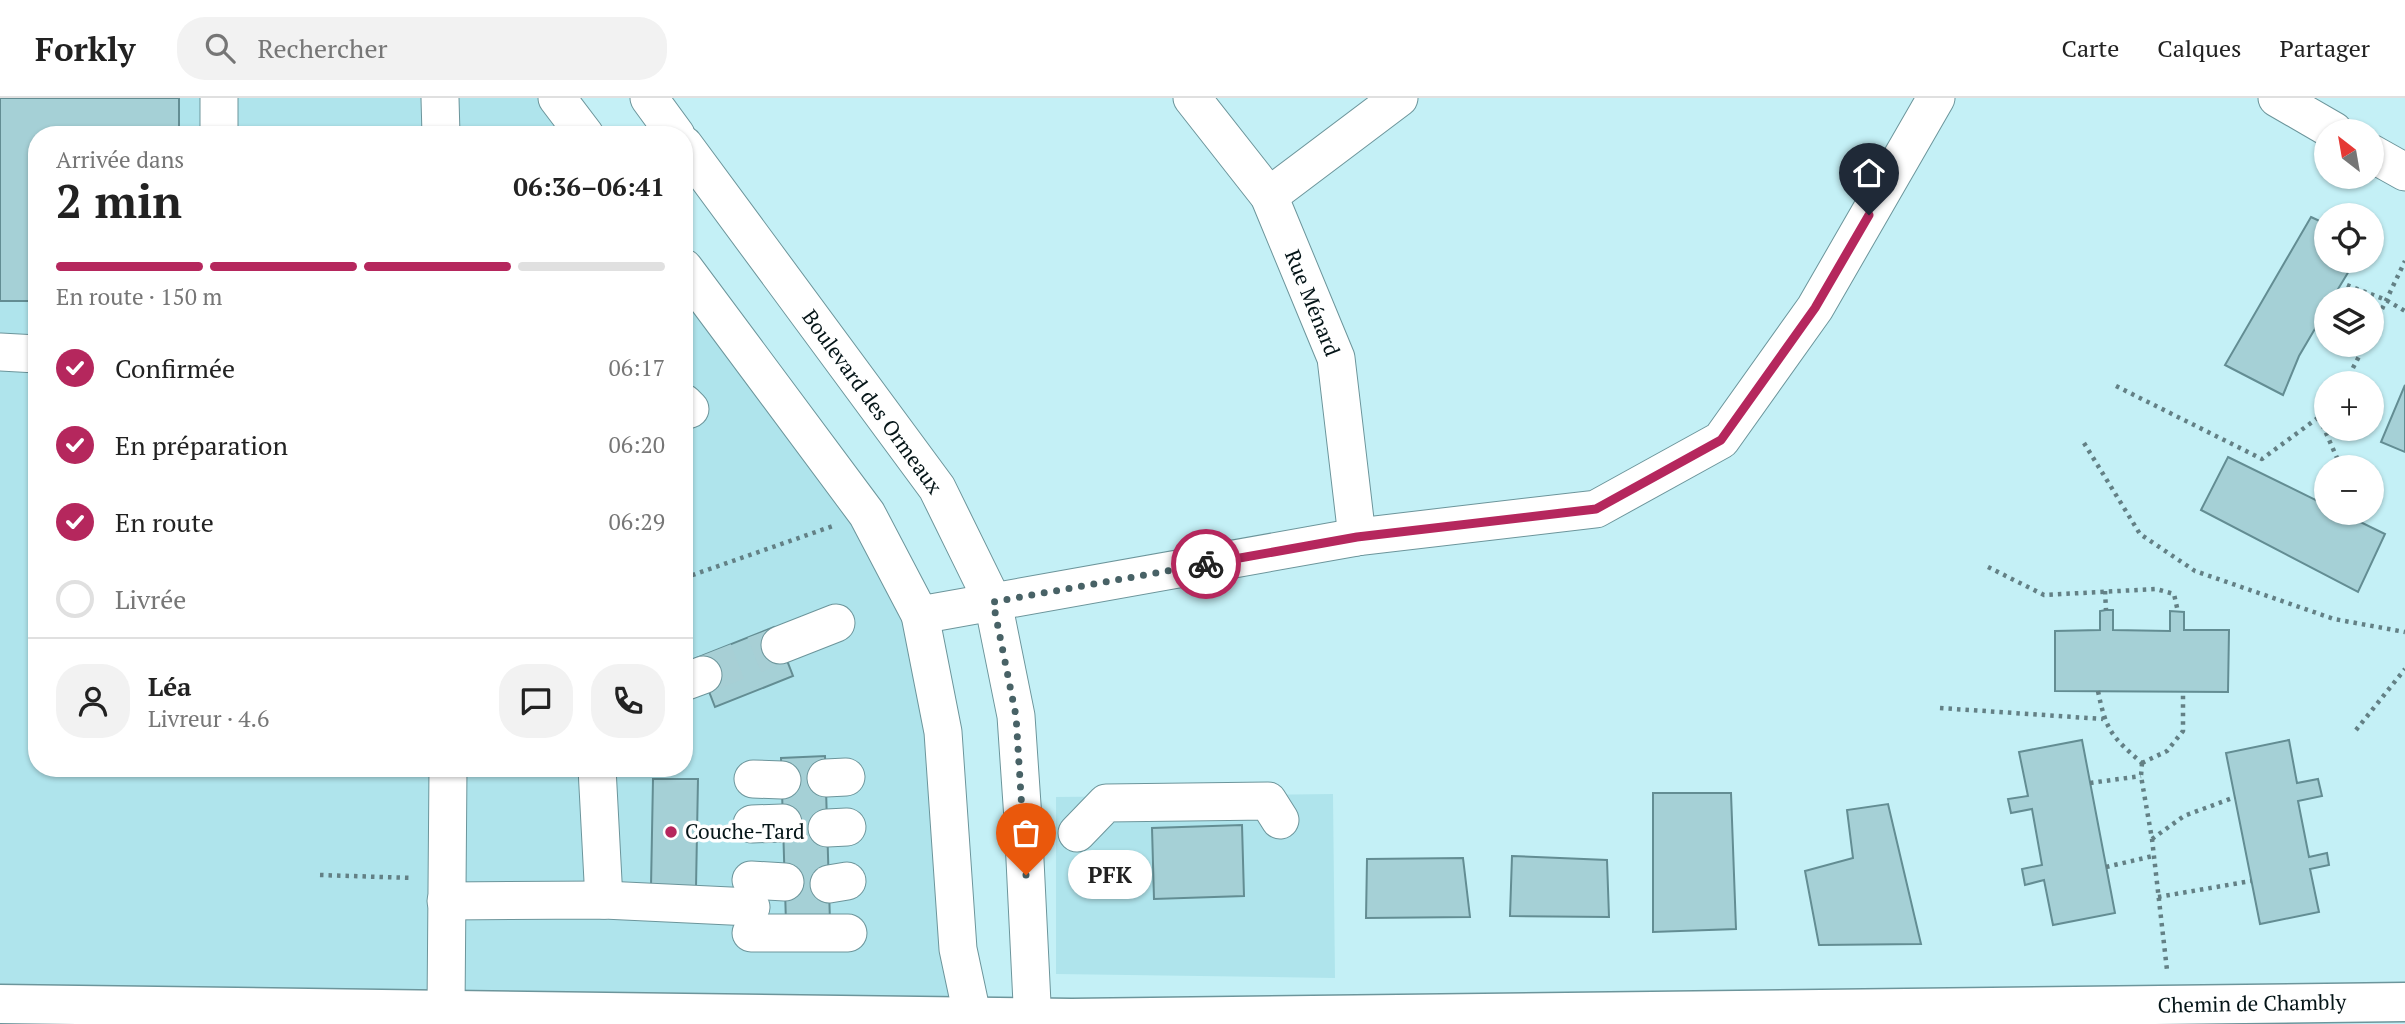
<!DOCTYPE html>
<html lang="fr">
<head>
<meta charset="utf-8">
<style>
  :root { --surface:#fff; --page:#f2f2f2; --text:#222; --muted:#767676; --line:#e0e0e0; --accent:#b5275d }
  body { margin:0; font-family:"PT Serif",serif; background:var(--page); color:var(--text); height:100vh; display:flex; flex-direction:column; font-size:26px; white-space:nowrap }
  * { box-sizing:border-box; margin:0 }
  p { font-size:23px; color:var(--muted) }
  .icon { flex:none; width:38px; height:38px; fill:none; stroke:currentColor; stroke-width:2; stroke-linecap:round; stroke-linejoin:round }
  .map { position:relative; flex:1; overflow:hidden }
  .side { position:absolute; left:28px; top:28px; width:665px; height:651px; display:flex; flex-direction:column; background:var(--surface); border-radius:28px; box-shadow:0 2px 5px #0004 }
  .side>* { flex:none }
  .needle { width:46px; rotate:329deg }
  .controls { position:absolute; left:2314px; top:21px; display:grid; gap:14px }
  .controls a { display:grid; place-items:center; width:70px; height:70px; border-radius:50%; background:var(--surface); box-shadow:0 2px 5px #0004; font-size:35px }
  .pin { position:absolute; display:grid; place-items:center; width:60px; height:60px; color:#fff; margin:-72px -30px; border-radius:50% 50% 50% 0; rotate:-45deg; box-shadow:0 0 7px #0007 }
  .pin .icon { rotate:45deg }
  .courier { position:absolute; display:grid; place-items:center; width:70px; height:70px; margin:-35px; border:5px solid #b5275d; border-radius:50%; background:#fff; color:#222; box-shadow:0 2px 9px #0007 }
  .bubble { position:absolute; height:49px; border-radius:24px; background:var(--surface); box-shadow:0 2px 5px #0004; font-size:23px; font-weight:600; line-height:49px; text-align:center }
  .summary em { font-style:normal; font-weight:600 }
  .summary div { display:flex; flex-direction:column-reverse }
  .summary { display:flex; align-items:center; justify-content:space-between; height:119px; padding:0 28px }
  h1 { font-size:46px; font-weight:600; line-height:52px }
  .bar { display:grid; grid-template-columns:repeat(4,1fr); gap:10px 7px; align-content:center; height:84px; padding:0 28px }
  .bar i { height:9px; border-radius:5px; background:var(--line) }
  .bar .current { background:var(--accent) }
  .bar p { grid-column:span 4 }
  .line { display:flex; align-items:center; gap:18px; padding:0 28px; border-top:2px solid var(--line) }
  .line div { flex:1 }
  .round { display:grid; place-items:center; flex:none; width:74px; height:74px; border-radius:28px; background:var(--page) }
  ol { padding:0 28px; list-style:none }
  li { display:flex; align-items:center; gap:21px; height:77px }
  li p { margin-inline-start:auto }
  li .icon { padding:7px; border-radius:50%; background:var(--accent); color:#fff; stroke-width:4 }
  li:last-child { color:var(--muted) }
  li i { width:38px; height:38px; border:4px solid var(--line); border-radius:50% }
  header { display:flex; align-items:center; gap:42px; box-sizing:border-box; height:98px; padding:0 35px; background:var(--surface); border-bottom:2px solid var(--line) }
  header strong { font-size:33px }
  nav { display:flex; gap:38px; margin-inline-start:auto; font-size:24px }
  .search { width:490px; height:63px; background:var(--page); display:flex; align-items:center; gap:18px; box-sizing:border-box; padding:0 24px; border-radius:28px; color:var(--muted); font-size:26px }
  .map>svg:first-child { display:block }
  .built { fill:#afe4ec }
  .building { fill:#a5d0d6; stroke:#638d93; stroke-width:2 }
  .lines { fill:none; stroke-linecap:round; stroke-linejoin:round }
  .minor-tunnel { stroke:#a7cfd5; stroke-width:37; stroke-dasharray:37 18; stroke-linecap:butt }
  .minor-casing { stroke:#6c959b; stroke-width:39 }
  .major-casing { stroke:#6c959b; stroke-width:41 }
  .path { stroke:#638085; stroke-width:4.5; stroke-dasharray:3.5 5; stroke-linecap:butt }
  .minor { stroke:#fff; stroke-width:37 }
  .major { stroke:#fff; stroke-width:38 }
  .done { stroke:#486266; stroke-width:7; stroke-dasharray:0 12.6 }
  .route { stroke:#b5275d; stroke-width:9 }
  .poi-dot { fill:#b5275d; stroke:#fff; stroke-width:2.5 }
  .labels { text-anchor:middle; stroke-width:7; stroke-linejoin:round; paint-order:stroke }
  .street-label { font-size:21px; fill:#051518; stroke:#fff }
  .poi-label { font-size:21px; fill:#051518; stroke:#fff; text-anchor:start }
</style>
</head>
<body>
<header>
<strong>Forkly</strong>
<div class="search"><svg class="icon" aria-label="search" viewBox="0 0 24 24"><circle cx="10" cy="10" r="6"/><path d="M15 15l6 6"/></svg>Rechercher</div>
<nav><a>Carte</a><a>Calques</a><a>Partager</a></nav>
</header>
<div class="map">
<svg width="2405" height="926" viewBox="0 0 2405 926">
  <rect width="100%" height="100%" fill="#c4f0f6"/>
  <g class="built">
    <polygon points="0,0 557,0 585,37 37,37 37,670 684,670 684,170 920,517 974,920 0,907"/>
    <polygon points="1333,696 1335,880 1056,876 1056,699"/>
  </g>
  <g class="building">
    <polygon points="0,0 179,0 179,37 37,37 37,203 0,203"/>
    <polygon points="2311,119 2326,126 2326,163 2355,163 2332,201 2326,201 2326,212 2299,258 2283,297 2225,267"/>
    <polygon points="2405,287 2405,354 2381,344"/>
    <polygon points="2228,359 2326,407 2326,415 2342,415 2385,436 2358,494 2201,412"/>
    <polygon points="2106,512 2113,512 2113,532 2170,533 2170,513 2184,514 2184,532 2229,532 2228,594 2055,593 2055,533 2100,532 2100,513"/>
    <polygon points="774,529 793,578 715,609 696,560"/>
    <polygon points="2082,642 2115,815 2053,827 2044,782 2025,787 2022,771 2042,767 2032,711 2011,715 2008,701 2028,698 2019,654"/>
    <polygon points="2289,642 2297,685 2318,681 2322,698 2298,703 2309,759 2327,755 2329,767 2310,771 2319,814 2260,826 2226,655"/>
    <polygon points="825,658 830,824 786,825 781,660"/>
    <polygon points="653,681 698,681 696,790 651,789"/>
    <polygon points="1653,695 1731,695 1736,831 1653,834"/>
    <polygon points="1888,706 1921,846 1819,847 1805,773 1853,760 1847,712"/>
    <polygon points="1242,727 1244,798 1154,801 1152,730"/>
    <polygon points="1512,758 1607,762 1609,819 1510,818"/>
    <polygon points="1463,760 1470,819 1366,820 1367,761"/>
  </g>
  <g class="lines">
    <polyline class="minor-tunnel" points="703,577 780,547"/>
    <defs>
      <g id="minor">
        <polyline points="219,0 219,37"/>
        <polyline points="440,0 441,37"/>
        <polyline points="557,0 585,37"/>
        <polyline points="649,0 676,37"/>
        <polyline points="1192,0 1269,98 1336,260 1357,439"/>
        <polyline points="2277,0 2334,33"/>
        <polyline points="684,47 937,390 993,504 1016,618 1023,721 1033,926"/>
        <polyline points="2371,55 2405,74"/>
        <polyline points="1269,98 1399,0"/>
        <polyline points="684,170 867,416 920,517 943,634 958,851 974,926"/>
        <polyline points="0,254 37,256"/>
        <polyline points="684,305 690,311 684,313"/>
        <polyline points="920,517 1357,439 1596,411 1721,342 1815,210 1936,0"/>
        <polyline points="780,547 836,525"/>
        <polyline points="684,584 703,577"/>
        <polyline points="597,670 604,802"/>
        <polyline points="826,680 846,679"/>
        <polyline points="753,681 782,682"/>
        <polyline points="752,726 783,725"/>
        <polyline points="827,730 847,729"/>
        <polyline points="1077,735 1106,705 1268,703 1280,722"/>
        <polyline points="751,782 785,784"/>
        <polyline points="829,786 847,783"/>
        <polyline points="446,803 604,802 751,809"/>
        <polyline points="751,835 848,835"/>
        <polyline points="446,912 448,670"/>
      </g>
      <polyline id="major" points="0,906 1072,920 2405,904"/>
    </defs>
    <use href="#minor" class="minor-casing"/>
    <use href="#major" class="major-casing"/>
    <g class="path">
      <polyline points="2347,187 2386,202 2405,213"/>
      <polyline points="2371,234 2405,163"/>
      <polyline points="2345,285 2365,247"/>
      <polyline points="2116,288 2262,361 2319,319 2326,310"/>
      <polyline points="2319,319 2341,369"/>
      <polyline points="2084,345 2140,436 2195,473 2334,521 2405,534"/>
      <polyline points="1988,469 2044,497 2156,491 2174,496 2178,514"/>
      <polyline points="684,480 833,428"/>
      <polyline points="2105,493 2106,512"/>
      <path d="M2098,593c8,40 14,46 44,72"/>
      <polyline points="1940,610 2103,621"/>
      <polyline points="2356,632 2405,571"/>
      <polyline points="2142,665 2141,678 2152,741 2167,872"/>
      <polyline points="2142,665 2167,653 2183,633 2183,593"/>
      <polyline points="2090,685 2141,678"/>
      <polyline points="2152,741 2184,718 2235,699"/>
      <polyline points="2106,769 2153,758"/>
      <polyline points="320,777 413,780"/>
      <polyline points="2158,799 2251,783"/>
    </g>
    <use href="#minor" class="minor"/>
    <use href="#major" class="major"/>
  </g>
  <g class="lines">
    <polyline class="done" points="1026,777 1016,618 993,504 1206,466"/>
    <polyline class="route" points="1206,466 1357,439 1596,411 1721,342 1815,210 1869,117"/>
  </g>
  <circle class="poi-dot" cx="671" cy="734" r="7"/>
  <g class="labels">
    <g class="street-label">
      <text transform="translate(1312 205) rotate(68)" y="7">Rue Ménard</text>
      <text transform="translate(872 304) rotate(54)" y="7">Boulevard des Ormeaux</text>
      <text transform="translate(2252 906) rotate(-1)" y="7">Chemin de Chambly</text>
    </g>
    <g class="poi-label">
      <text x="685" y="741">Couche-Tard</text>
    </g>
  </g>
</svg>
<div class="controls">
<a><svg class="needle" viewBox="-14 -14 28 28"><path d="M0-13l5 13h-10z" fill="#e53935"/><path d="M0 13l5-13h-10z" fill="#767676"/></svg></a>
<a><svg class="icon" aria-label="locate" viewBox="0 0 24 24"><circle cx="12" cy="12" r="6"/><path d="M12 2v4M12 18v4M2 12h4M18 12h4"/></svg></a>
<a><svg class="icon" aria-label="layers" viewBox="0 0 24 24"><path d="M12 4l9 5-9 5-9-5zM3 14l9 5 9-5"/></svg></a>
<a>+</a>
<a>−</a>
</div>
<div class="pin" style="left:1026px;top:777px;background:#ea580c"><svg class="icon" aria-label="bag" viewBox="0 0 24 24"><path d="M5 8h14l-1 12H6zM9 8a3 3 0 0 1 6 0"/></svg></div>
<div class="pin" style="left:1869px;top:117px;background:#1f2937"><svg class="icon" aria-label="home" viewBox="0 0 24 24"><path d="M3 11l9-7 9 7M6 9v11h12V9"/></svg></div>
<div class="courier" style="left:1206px;top:466px"><svg class="icon" aria-label="bike" viewBox="0 0 24 24"><circle cx="6" cy="16" r="4"/><circle cx="18" cy="16" r="4"/><path d="M6 16l4-8h5l3 8M10 8l3 8H6M13 5h3"/></svg></div>
<div class="bubble" style="left:1068px;top:752px;width:84px">PFK</div>
<section class="side">
<div class="summary"><div><h1>2 min</h1><p>Arrivée dans</p></div><em>06:36–06:41</em></div>
<div class="bar"><i class="current"></i><i class="current"></i><i class="current"></i><i></i><p>En route · 150 m</p></div>
<ol>
<li><svg class="icon" aria-label="check" viewBox="0 0 24 24"><path d="M5 12l5 5 9-10"/></svg>Confirmée<p>06:17</p></li>
<li><svg class="icon" aria-label="check" viewBox="0 0 24 24"><path d="M5 12l5 5 9-10"/></svg>En préparation<p>06:20</p></li>
<li><svg class="icon" aria-label="check" viewBox="0 0 24 24"><path d="M5 12l5 5 9-10"/></svg>En route<p>06:29</p></li>
<li><i></i>Livrée</li>
</ol>
<div class="line" style="height:126px"><a class="round"><svg class="icon" aria-label="person" viewBox="0 0 24 24"><circle cx="12" cy="8" r="4"/><path d="M4 21q1-7 8-7t8 7"/></svg></a><div><b>Léa</b><p>Livreur · 4.6</p></div><a class="round"><svg class="icon" aria-label="chat" viewBox="0 0 24 24"><path d="M4 5h16v11H9l-5 4z"/></svg></a><a class="round"><svg class="icon" aria-label="phone" viewBox="0 0 24 24"><path d="M5 4h4l2 5-3 2q2 4 5 5l2-3 5 2v4C11 20 4 13 5 4z"/></svg></a></div>
</section>
</div>
</body>
</html>
